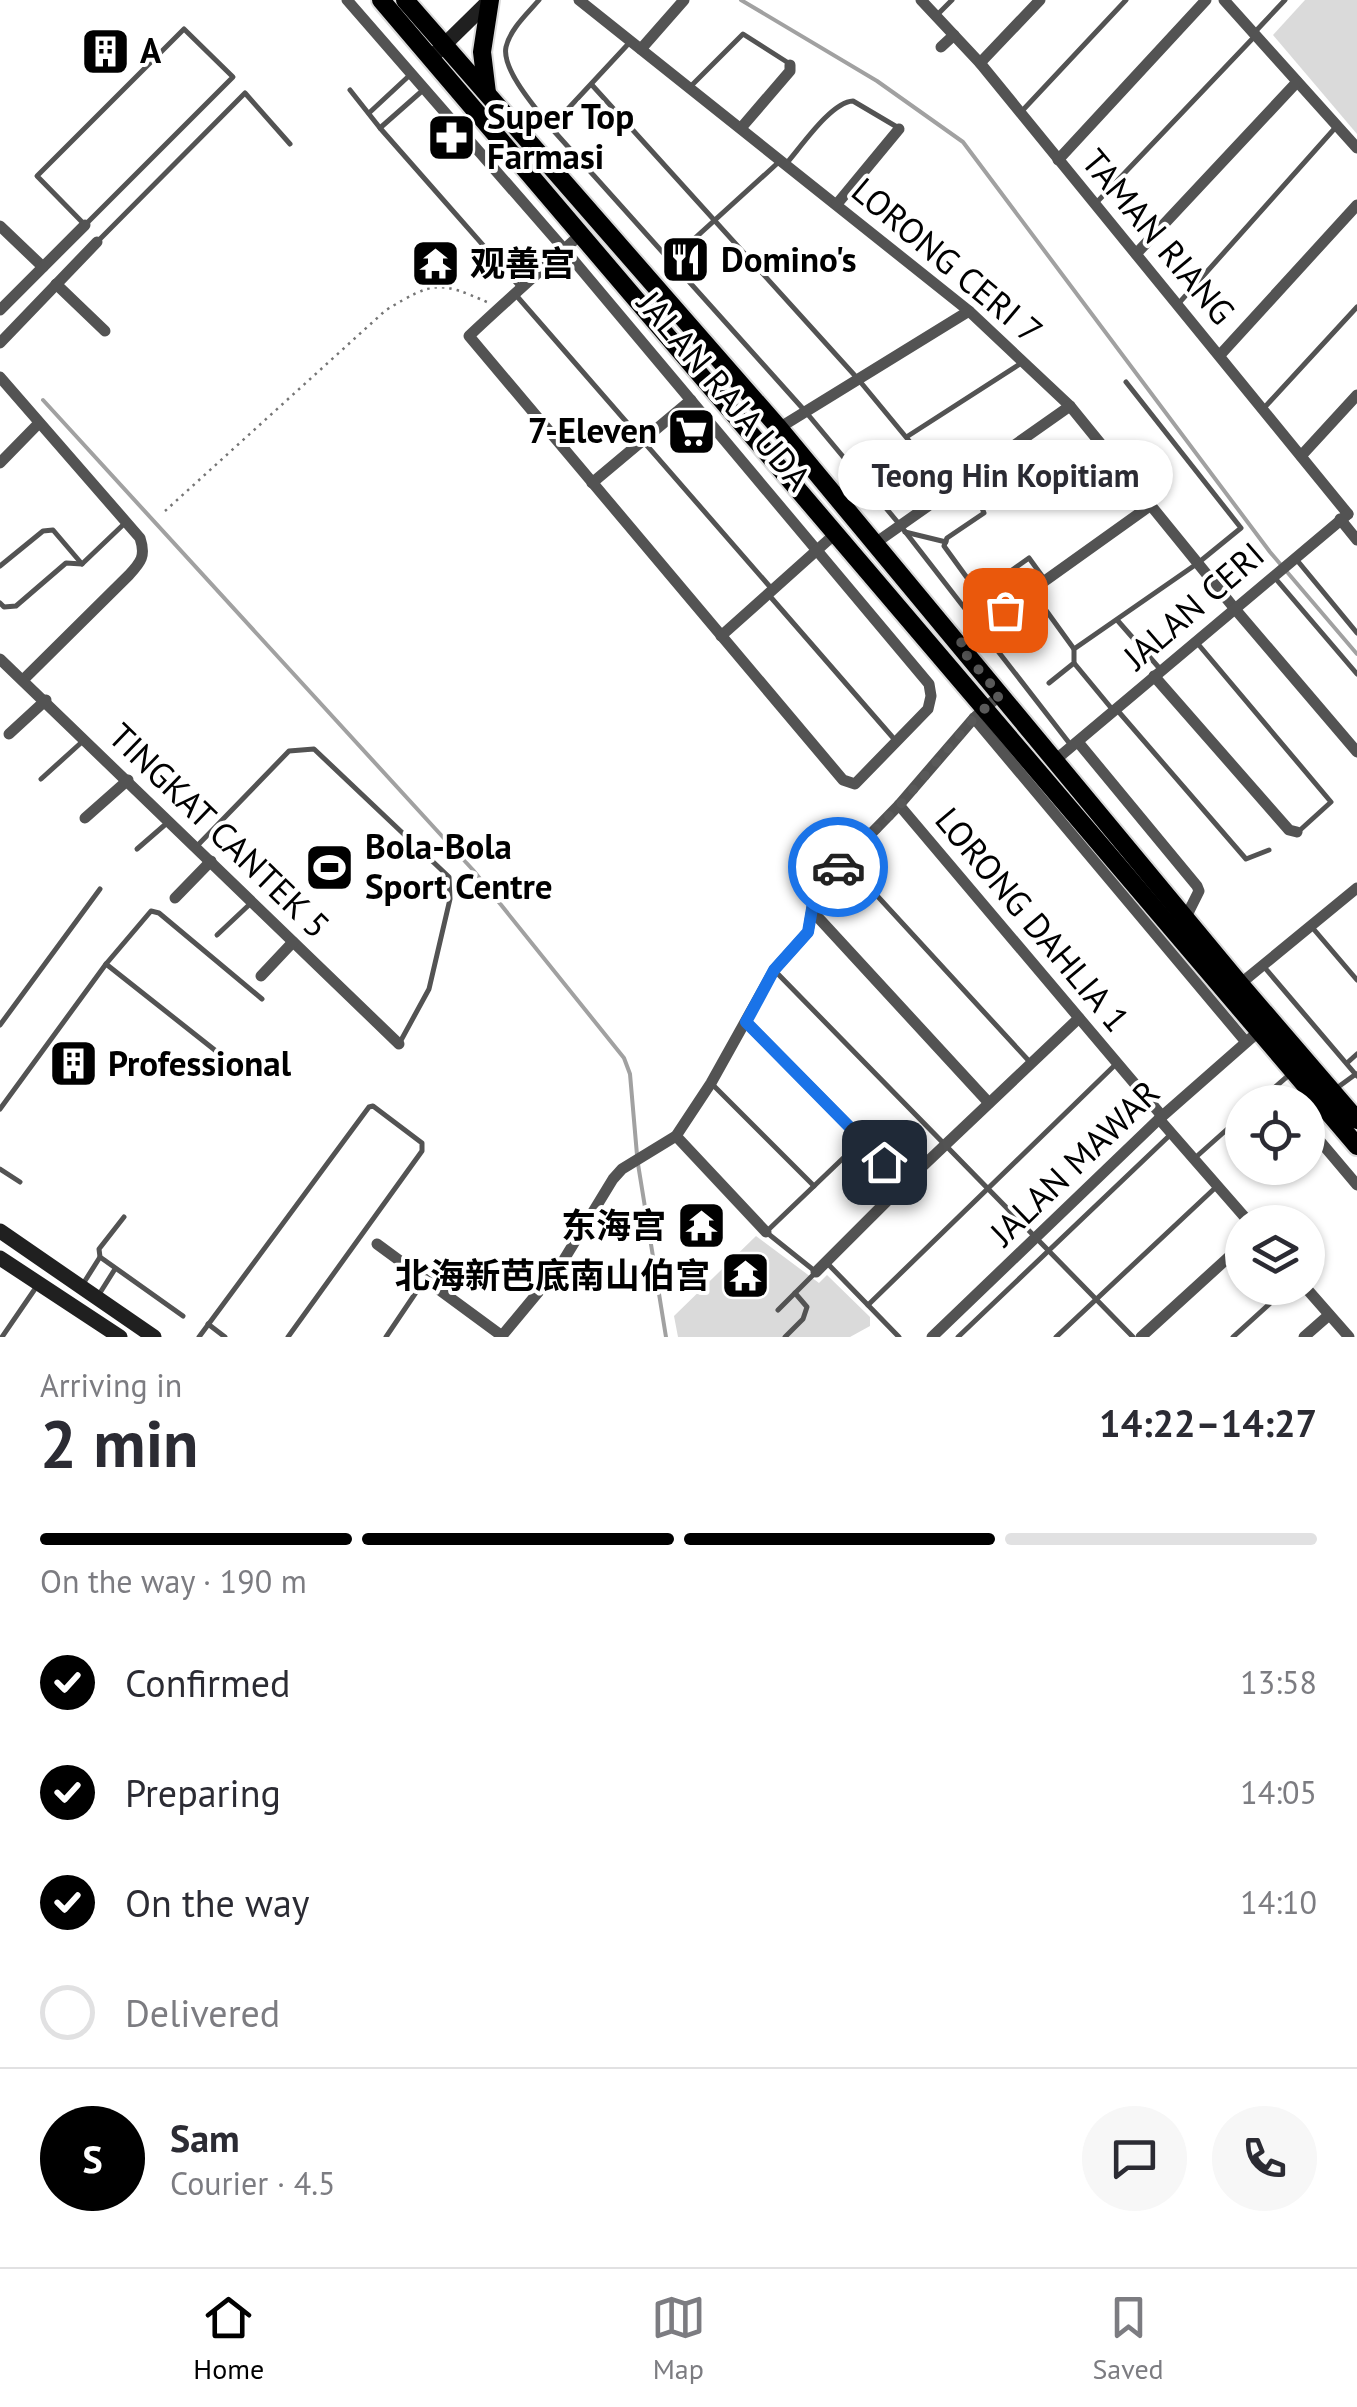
<!DOCTYPE html>
<html lang="en">
<head>
<meta charset="utf-8">
<style>
  :root { --surface:#fff; --page:#f7f7f7; --text:#2b2b33; --muted:#7c7c81; --line:#e1e1e2; --accent:#000 }
  body { margin:0; font-family:"PT Sans","Noto Sans SC",sans-serif; background:var(--page); color:var(--text); height:100vh; display:flex; flex-direction:column; font-size:38px; white-space:nowrap }
  * { box-sizing:border-box; margin:0 }
  p { font-size:32px; color:var(--muted) }
  .icon { flex:none; width:55px; height:55px; fill:none; stroke:currentColor; stroke-width:2; stroke-linecap:round; stroke-linejoin:round }
  .map { position:relative; height:1337px; overflow:hidden }
  .side { display:flex; flex-direction:column; background:var(--surface); flex:1 }
  .side>* { flex:none }
  .buttons { position:absolute; left:1225px; top:1085px; display:grid; gap:20px }
  .buttons a { display:grid; place-items:center; width:100px; height:100px; border-radius:50%; background:var(--surface); box-shadow:0 2px 8px #0004; font-size:50px }
  .pin { position:absolute; display:grid; place-items:center; width:85px; height:85px; color:#fff; margin:-42px; border-radius:20px; box-shadow:0 5px 15px #0006 }
  .courier { position:absolute; display:grid; place-items:center; width:100px; height:100px; margin:-50px; border:8px solid #1a73e8; border-radius:50%; background:#fff; color:#222; box-shadow:0 2px 12px #0007 }
  .bubble { position:absolute; height:70px; border-radius:35px; background:var(--surface); box-shadow:0 2px 8px #0004; font-size:32px; font-weight:600; line-height:70px; text-align:center }
  .head em { font-style:normal; font-weight:600 }
  .head div { display:flex; flex-direction:column-reverse }
  .head { display:flex; align-items:center; justify-content:space-between; height:170px; padding:0 40px }
  h1 { font-size:65px; font-weight:600; line-height:75px }
  .bar { display:grid; grid-template-columns:repeat(4,1fr); gap:15px 10px; align-content:center; height:120px; padding:0 40px }
  .bar i { height:12px; border-radius:8px; background:var(--line) }
  .bar .selected { background:var(--accent) }
  .bar p { grid-column:span 4 }
  .line { display:flex; align-items:center; gap:25px; padding:0 40px; border-top:2px solid var(--line) }
  .line div { flex:1 }
  .round { display:grid; place-items:center; flex:none; width:105px; height:105px; border-radius:52px; background:var(--page) }
  ol { padding:0 40px; list-style:none }
  li { display:flex; align-items:center; gap:30px; height:110px }
  li p { margin-inline-start:auto }
  li .icon { padding:10px; border-radius:50%; background:var(--accent); color:#fff; stroke-width:4 }
  li:last-child { color:var(--muted) }
  li i { width:55px; height:55px; border:5px solid var(--line); border-radius:50% }
  .tabs { display:flex; justify-content:space-around; align-items:center; height:140px; border-top:2px solid var(--line); background:var(--surface); font-size:28px; color:var(--muted) }
  .tabs a { display:grid; justify-items:center; gap:5px }
  .tabs .selected { color:var(--accent) }
  .map>svg:first-child { display:block }
  .green { fill:#dadada }
  .lines { fill:none; stroke-linecap:round; stroke-linejoin:round }
  .stream { stroke:#a1a1a1; stroke-width:4 }
  .primary-casing { stroke:#dbdbdb; stroke-width:22 }
  .path { stroke:#757575; stroke-width:2.5; stroke-dasharray:2.5 5; stroke-linecap:butt }
  .lane { stroke:#535353; stroke-width:5 }
  .street { stroke:#535353; stroke-width:11 }
  .secondary { stroke:#202020; stroke-width:15 }
  .primary { stroke:#000; stroke-width:18 }
  .done { stroke:#595959; stroke-width:10; stroke-dasharray:0 18 }
  .route { stroke:#1a73e8; stroke-width:12 }
  .labels { text-anchor:middle; stroke-width:8; stroke-linejoin:round; paint-order:stroke }
  .poi-label { font-size:35px; font-weight:bold; fill:#000; stroke:#fff; text-anchor:start }
  .street-label { font-size:35px; fill:#000; stroke:#fff }
</style>
</head>
<body>
<div class="map">
<svg width="1357" height="1337" viewBox="0 0 1357 1337">
  <rect width="100%" height="100%" fill="#fff"/>
  <g class="green">
    <polygon points="1305,0 1357,0 1357,134 1273,35"/>
    <polygon points="756,1236 819,1283 827,1275 870,1317 870,1326 850,1337 678,1337 674,1316"/>
  </g>
  <g class="lines">
    <g class="stream">
      <polyline points="741,0 877,81 963,142 1270,552 1357,654"/>
      <polyline points="43,400 473,870 624,1058 630,1074 637,1155"/>
      <polyline points="638,1164 666,1337"/>
    </g>
    <defs>
      <g id="primary">
        <polyline points="381,0 1357,1146"/>
        <polyline points="405,0 779,428 1240,984 1357,1120"/>
        <polyline points="487,93 482,52 490,0"/>
      </g>
    </defs>
    <use href="#primary" class="primary-casing"/>
    <path class="path" d="M165,511l221,-201c47,-28 52,-30 103,-7"/>
    <g class="lane">
      <path d="M539,0c-11,13 -29,29 -33,47 -5,23 33,65 47,83l252,281 95,114 170,219"/>
      <polyline points="938,14 952,0"/>
      <polygon points="184,29 233,77 85,225 37,176"/>
      <polyline points="1254,33 1285,0"/>
      <polyline points="592,85 858,379 948,488"/>
      <polyline points="690,87 743,34 790,64"/>
      <polyline points="350,90 380,128 519,286"/>
      <polyline points="1022,111 1126,0"/>
      <polyline points="369,113 411,74"/>
      <polyline points="551,127 631,41"/>
      <polyline points="380,128 422,91"/>
      <path d="M786,164c15,-17 45,-62 67,-63l44,26"/>
      <polyline points="1097,202 1255,36"/>
      <polyline points="99,240 245,93 290,144"/>
      <polyline points="672,259 781,160"/>
      <polyline points="515,294 771,588"/>
      <polyline points="1179,303 1335,128"/>
      <polyline points="1264,408 1357,307"/>
      <polyline points="908,436 1023,362"/>
      <polyline points="970,479 984,513 947,538 944,546 973,586 984,590 1029,558 1045,580"/>
      <polyline points="905,532 946,542"/>
      <polyline points="1296,559 1357,633"/>
      <polyline points="0,566 43,531 53,530 82,564"/>
      <polyline points="1275,578 1357,674"/>
      <polyline points="1032,591 1074,649"/>
      <polyline points="768,594 895,740"/>
      <polyline points="0,603 4,607 16,606 66,563 82,564 125,523"/>
      <polyline points="1118,621 1161,670"/>
      <polyline points="1198,644 1331,802 1299,831"/>
      <polyline points="1074,663 1112,709"/>
      <polyline points="1049,683 1074,663 1074,649 1198,563 1241,528 1126,382"/>
      <polyline points="1118,711 1246,859 1269,850"/>
      <polyline points="41,779 83,741"/>
      <polyline points="196,847 289,751 314,749 449,877 450,899 429,989 399,1044"/>
      <polyline points="137,849 167,823"/>
      <polyline points="847,863 1029,1061"/>
      <polyline points="1311,926 1357,980"/>
      <polyline points="217,935 250,904"/>
      <polyline points="106,964 151,911 159,913 262,999"/>
      <polyline points="1265,968 1357,1076"/>
      <polyline points="776,972 1133,1337"/>
      <polyline points="0,1025 100,889"/>
      <polyline points="1347,1063 1357,1054"/>
      <polyline points="711,1083 814,1186"/>
      <polyline points="1334,1090 1356,1074"/>
      <polyline points="1258,1102 1289,1075"/>
      <polyline points="0,1109 106,964 216,1051"/>
      <polyline points="1196,1157 1242,1116"/>
      <polyline points="0,1169 20,1182"/>
      <polyline points="124,1217 99,1249 100,1257 183,1316"/>
      <polyline points="828,1264 899,1337"/>
      <polyline points="83,1284 100,1257"/>
      <polyline points="98,1296 115,1269"/>
      <polyline points="868,1305 1115,1065"/>
      <polyline points="778,1310 816,1272 766,1232 860,1142"/>
      <polyline points="208,1324 225,1337"/>
      <polyline points="2,1337 37,1286"/>
      <polyline points="199,1337 369,1107 373,1106 422,1143 422,1151 288,1337"/>
      <polyline points="386,1337 423,1282"/>
      <polyline points="785,1337 803,1319 807,1307 795,1293"/>
      <polyline points="958,1337 1169,1136"/>
      <polyline points="1056,1337 1215,1188"/>
      <polyline points="1233,1337 1287,1288"/>
    </g>
    <g class="street">
      <path d="M347,0l217,249 365,435 2,12 -3,13 -73,75 -12,-4 -374,-444c37,-35 76,-69 113,-103"/>
      <polyline points="579,0 969,311 1070,406 1235,609 1357,752"/>
      <polyline points="921,0 980,63 1348,514"/>
      <polyline points="1224,0 1357,148"/>
      <polyline points="941,47 954,35"/>
      <polyline points="641,49 684,0"/>
      <polyline points="980,63 1040,0"/>
      <polyline points="741,128 790,71 790,65"/>
      <polyline points="1058,160 1206,0"/>
      <polyline points="837,204 899,129"/>
      <polyline points="0,226 43,267"/>
      <polyline points="1136,254 1297,82"/>
      <polyline points="56,284 105,331"/>
      <polyline points="0,310 85,225"/>
      <polyline points="0,343 97,242"/>
      <polyline points="1220,355 1357,205"/>
      <path d="M0,377l140,161c6,18 1,24 -11,37l-105,104"/>
      <polyline points="779,428 969,311"/>
      <polyline points="1301,456 1357,395"/>
      <polyline points="0,463 39,423"/>
      <polyline points="592,483 691,400"/>
      <polyline points="1340,519 1357,540"/>
      <polyline points="874,544 1070,406"/>
      <polyline points="979,628 1151,505"/>
      <polyline points="721,636 835,534"/>
      <polyline points="0,659 399,1044"/>
      <polyline points="1154,676 1289,830 1297,832"/>
      <polyline points="974,718 1246,1042"/>
      <polyline points="9,734 46,700"/>
      <polyline points="1078,742 1197,886 1199,891 1185,919"/>
      <polyline points="1053,762 1348,514"/>
      <polyline points="899,805 1162,1116"/>
      <polyline points="85,818 128,780"/>
      <polyline points="175,898 211,861"/>
      <polyline points="814,913 989,1103"/>
      <polyline points="261,976 293,942"/>
      <polyline points="1240,984 1357,888"/>
      <polyline points="746,1022 905,1183"/>
      <polyline points="1159,1119 1249,1222"/>
      <polyline points="1308,1127 1357,1185"/>
      <polyline points="676,1136 766,1232"/>
      <polyline points="377,1244 502,1336"/>
      <polyline points="816,1272 905,1183 1079,1018"/>
      <polyline points="1306,1288 1349,1337"/>
      <polyline points="501,1337 560,1266 613,1179 622,1169 676,1136 711,1083 774,970 808,932 814,897 820,886 899,805 974,718 1000,695"/>
      <polyline points="932,1337 1159,1119 1258,1032"/>
      <polyline points="1141,1337 1242,1245"/>
      <polyline points="1304,1337 1329,1315"/>
    </g>
    <g class="secondary">
      <polyline points="436,53 490,0"/>
      <polyline points="0,1231 154,1337"/>
      <polyline points="0,1258 120,1337"/>
    </g>
    <use href="#primary" class="primary"/>
  </g>
  <g class="lines">
    <polyline class="done" points="838,867 899,806 974,718 1000,695 958,645 1005,610"/>
    <polyline class="route" points="838,867 814,897 808,932 774,970 746,1022 884,1162"/>
  </g>
  <defs>
    <symbol id="building-square" viewBox="-11 -11 22 22"><rect x="-9" y="-9" width="18" height="18" rx="4" fill="#000" stroke="#fff"/><path d="M-4-6H4V6H1V3H-1V6H-4ZM-2.5-4.3h1.7v1.8h-1.7ZM.8-4.3h1.7v1.8H.8ZM-2.5-1h1.7V.8h-1.7ZM.8-1h1.7V.8H.8Z" fill="#fff"/></symbol>
    <symbol id="pharmacy-square" viewBox="-11 -11 22 22"><rect x="-9" y="-9" width="18" height="18" rx="4" fill="#000" stroke="#fff"/><path d="M-2-6h4v4h4v4h-4v4h-4v-4h-4v-4h4Z" fill="#fff"/></symbol>
    <symbol id="restaurant-square" viewBox="-11 -11 22 22"><rect x="-9" y="-9" width="18" height="18" rx="4" fill="#000" stroke="#fff"/><path d="M-5-6h1v4h1v-4h1v4h1v-4h1v5L-1.5 .5V6h-2V.5L-5-1ZM5-6V6H3V1.5H1.5Q1.5-4 5-6Z" fill="#fff"/></symbol>
    <symbol id="temple-square" viewBox="-11 -11 22 22"><rect x="-9" y="-9" width="18" height="18" rx="4" fill="#000" stroke="#fff"/><path d="M0-6L5-2H3V0L6.5 2.5H4V6H1.5V3h-3V6H-4V2.5H-6.5L-3 0V-2H-5Z" fill="#fff"/></symbol>
    <symbol id="supermarket-square" viewBox="-11 -11 22 22"><rect x="-9" y="-9" width="18" height="18" rx="4" fill="#000" stroke="#fff"/><path d="M-6-5.5h2.5l.6 2H6L4.5 2H-2.5L-4.4-4H-6ZM-1.5 3.2a1.3 1.3 0 1 0 .1 0ZM3 3.2a1.3 1.3 0 1 0 .1 0Z" fill="#fff"/></symbol>
    <symbol id="stadium-square" viewBox="-11 -11 22 22"><rect x="-9" y="-9" width="18" height="18" rx="4" fill="#000" stroke="#fff"/><path d="M0-5a6.5 5 0 1 0 0 10a6.5 5 0 1 0 0-10ZM-3.5-1.8h7v3.6h-7Z" fill="#fff"/></symbol>
  </defs>
  <g fill-rule="evenodd">
    <use href="#building-square" x="78" y="24" width="55" height="55"/>
    <use href="#pharmacy-square" x="424" y="110" width="55" height="55"/>
    <use href="#restaurant-square" x="658" y="232" width="55" height="55"/>
    <use href="#temple-square" x="408" y="236" width="55" height="55"/>
    <use href="#supermarket-square" x="664" y="404" width="55" height="55"/>
    <use href="#stadium-square" x="302" y="840" width="55" height="55"/>
    <use href="#building-square" x="46" y="1036" width="55" height="55"/>
    <use href="#temple-square" x="674" y="1198" width="55" height="55"/>
    <use href="#temple-square" x="718" y="1248" width="55" height="55"/>
  </g>
  <g class="labels">
    <g class="poi-label">
      <text x="140" y="63">A</text>
      <text x="487" y="129">Super Top<tspan x="487" dy="40">Farmasi</tspan></text>
      <text x="721" y="272">Domino's</text>
      <text x="470" y="276">观善宫</text>
      <text x="657" y="443" text-anchor="end">7-Eleven</text>
      <text x="365" y="859">Bola-Bola<tspan x="365" dy="40">Sport Centre</tspan></text>
      <text x="108" y="1076">Professional</text>
      <text x="666" y="1238" text-anchor="end">东海宫</text>
      <text x="710" y="1288" text-anchor="end">北海新芭底南山伯宫</text>
    </g>
    <g class="street-label">
      <text transform="translate(1158 237) rotate(50)" y="12">TAMAN RIANG</text>
      <text transform="translate(947 261) rotate(40)" y="12">LORONG CERI 7</text>
      <text transform="translate(724 391) rotate(50)" y="12">JALAN RAJA UDA</text>
      <text transform="translate(1194 606) rotate(-41)" y="12">JALAN CERI</text>
      <text transform="translate(219 831) rotate(44)" y="12">TINGKAT CANTEK 5</text>
      <text transform="translate(1032 920) rotate(50)" y="12">LORONG DAHLIA 1</text>
      <text transform="translate(1075 1163) rotate(-44)" y="12">JALAN MAWAR</text>
    </g>
  </g>
</svg>
<div class="buttons">
<a><svg class="icon" aria-label="locate" viewBox="0 0 24 24"><circle cx="12" cy="12" r="6"/><path d="M12 2v4M12 18v4M2 12h4M18 12h4"/></svg></a>
<a><svg class="icon" aria-label="layers" viewBox="0 0 24 24"><path d="M12 4l9 5-9 5-9-5zM3 14l9 5 9-5"/></svg></a>
</div>
<div class="pin" style="left:1005px;top:610px;background:#ea580c"><svg class="icon" aria-label="bag" viewBox="0 0 24 24"><path d="M5 8h14l-1 12H6zM9 8a3 3 0 0 1 6 0"/></svg></div>
<div class="pin" style="left:884px;top:1162px;background:#1f2937"><svg class="icon" aria-label="home" viewBox="0 0 24 24"><path d="M3 11l9-7 9 7M6 9v11h12V9"/></svg></div>
<div class="courier" style="left:838px;top:867px"><svg class="icon" aria-label="car" viewBox="0 0 24 24"><path d="M5 17H2v-5l4-1 3-4h7l3 4 3 1v5h-3M9 17h6M6 11h13"/><circle cx="7" cy="17" r="2"/><circle cx="17" cy="17" r="2"/></svg></div>
<div class="bubble" style="left:838px;top:440px;width:335px">Teong Hin Kopitiam</div>
</div>
<section class="side">
<div class="head"><div><h1>2 min</h1><p>Arriving in</p></div><em>14:22–14:27</em></div>
<div class="bar"><i class="selected"></i><i class="selected"></i><i class="selected"></i><i></i><p>On the way · 190 m</p></div>
<ol>
<li><svg class="icon" aria-label="check" viewBox="0 0 24 24"><path d="M5 12l5 5 9-10"/></svg>Confirmed<p>13:58</p></li>
<li><svg class="icon" aria-label="check" viewBox="0 0 24 24"><path d="M5 12l5 5 9-10"/></svg>Preparing<p>14:05</p></li>
<li><svg class="icon" aria-label="check" viewBox="0 0 24 24"><path d="M5 12l5 5 9-10"/></svg>On the way<p>14:10</p></li>
<li><i></i>Delivered</li>
</ol>
<div class="line" style="height:180px"><b class="round" style="background:var(--accent);color:#fff">S</b><div><b>Sam</b><p>Courier · 4.5</p></div><a class="round"><svg class="icon" aria-label="chat" viewBox="0 0 24 24"><path d="M4 5h16v11H9l-5 4z"/></svg></a><a class="round"><svg class="icon" aria-label="phone" viewBox="0 0 24 24"><path d="M5 4h4l2 5-3 2q2 4 5 5l2-3 5 2v4C11 20 4 13 5 4z"/></svg></a></div>
</section>
<nav class="tabs">
<a class="selected"><svg class="icon" aria-label="home" viewBox="0 0 24 24"><path d="M3 11l9-7 9 7M6 9v11h12V9"/></svg>Home</a>
<a><svg class="icon" aria-label="map" viewBox="0 0 24 24"><path d="M3 6l6-2 6 2 6-2v14l-6 2-6-2-6 2zM9 4v14M15 6v14"/></svg>Map</a>
<a><svg class="icon" aria-label="saved" viewBox="0 0 24 24"><path d="M7 4h10v16l-5-4-5 4z"/></svg>Saved</a>
</nav>
</body>
</html>
